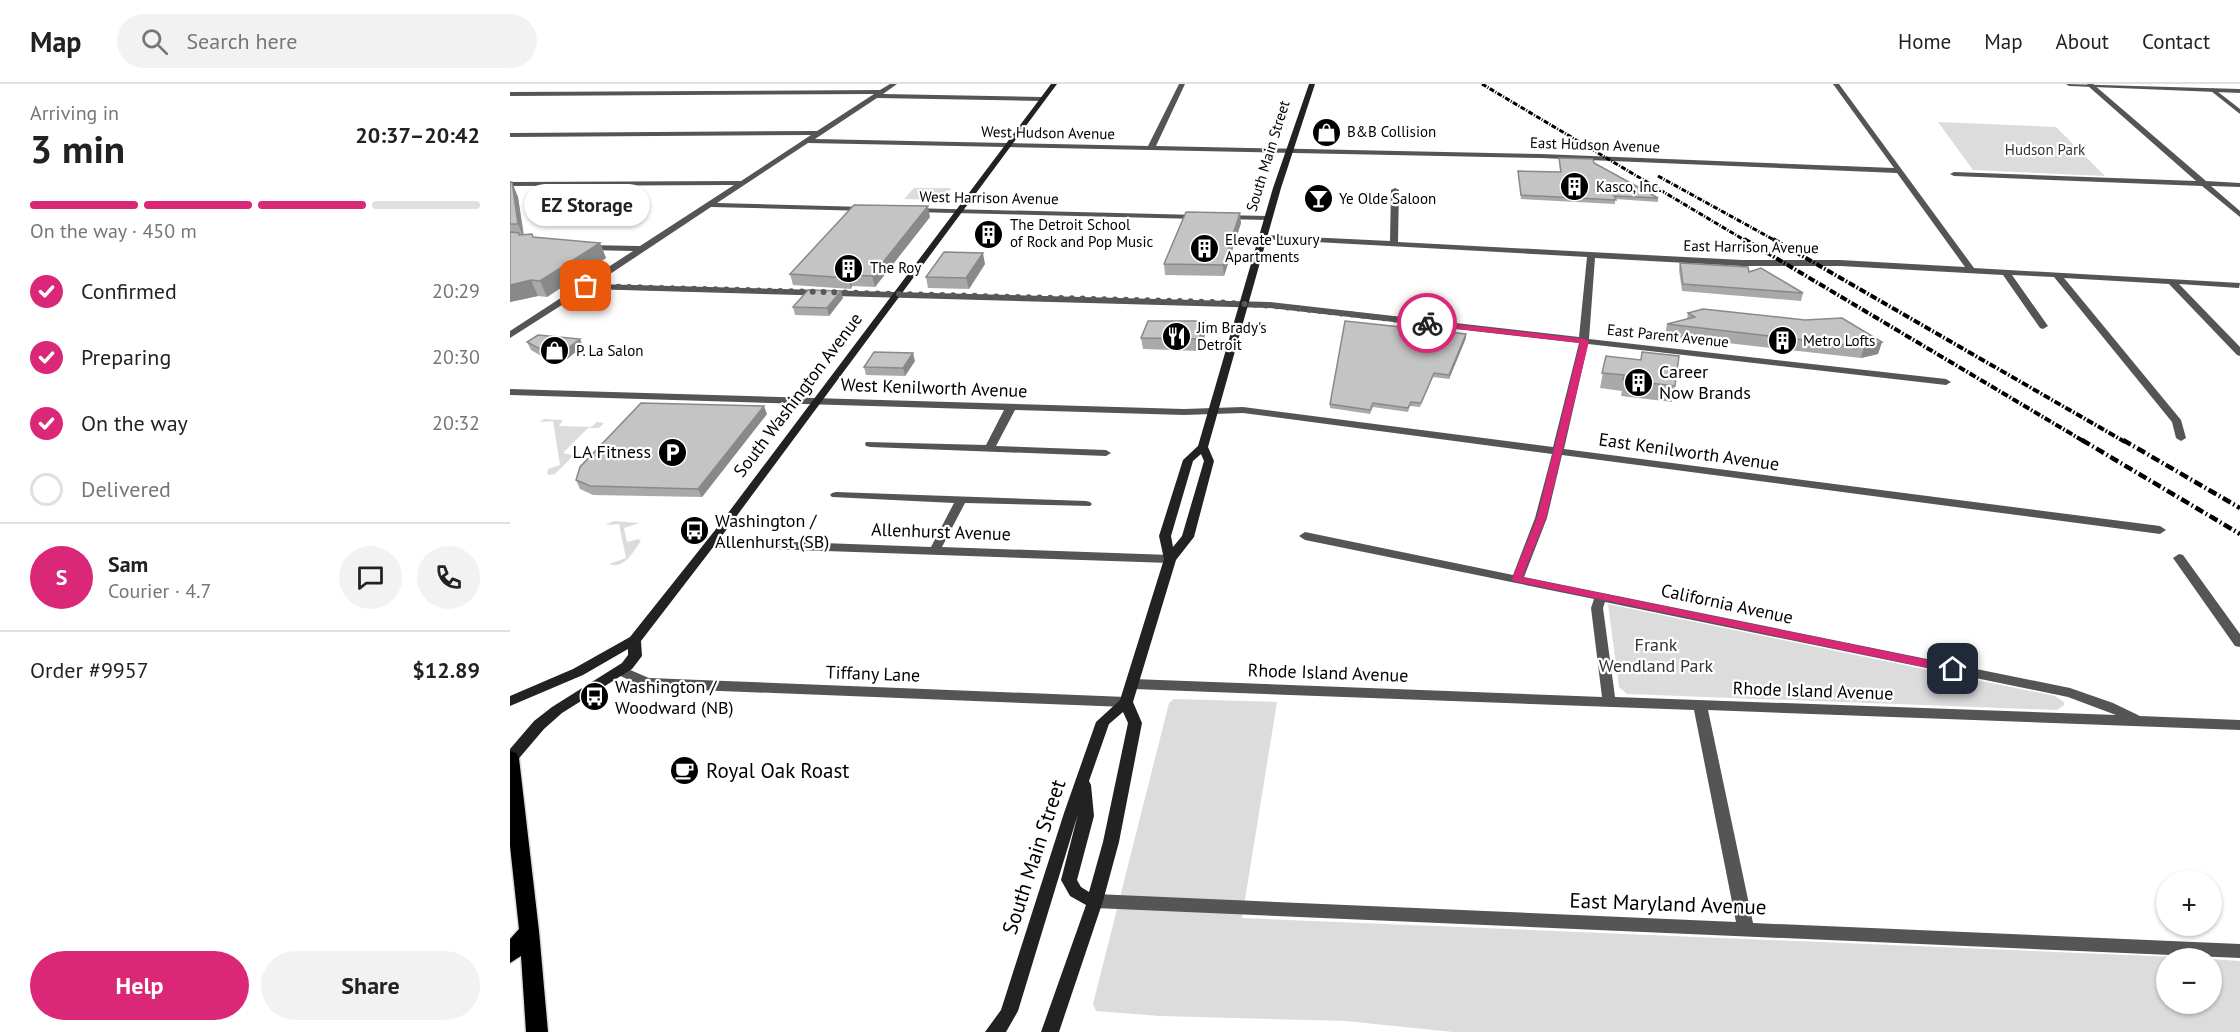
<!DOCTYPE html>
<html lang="en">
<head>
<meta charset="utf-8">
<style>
  :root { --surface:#fff; --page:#f2f2f2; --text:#222; --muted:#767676; --line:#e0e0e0; --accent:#db2777 }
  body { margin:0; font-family:"PT Sans",sans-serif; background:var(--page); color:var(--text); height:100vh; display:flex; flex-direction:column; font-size:22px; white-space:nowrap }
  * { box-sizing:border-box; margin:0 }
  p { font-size:20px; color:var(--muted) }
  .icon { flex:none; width:33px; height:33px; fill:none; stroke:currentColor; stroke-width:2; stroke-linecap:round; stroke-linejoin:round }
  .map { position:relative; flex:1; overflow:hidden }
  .details { display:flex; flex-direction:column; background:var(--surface); width:510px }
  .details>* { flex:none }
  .tools { position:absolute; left:1646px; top:786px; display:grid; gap:12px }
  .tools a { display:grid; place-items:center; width:66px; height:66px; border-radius:50%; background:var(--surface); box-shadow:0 2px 4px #0004; font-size:30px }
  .pin { position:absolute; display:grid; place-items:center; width:51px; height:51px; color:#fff; margin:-26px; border-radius:12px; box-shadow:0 3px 9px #0006 }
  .courier { position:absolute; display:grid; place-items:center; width:60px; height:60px; margin:-30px; border:4px solid #db2777; border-radius:50%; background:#fff; color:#222; box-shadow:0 2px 8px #0007 }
  .bubble { position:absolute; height:42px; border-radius:21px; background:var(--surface); box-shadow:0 2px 4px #0004; font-size:20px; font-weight:600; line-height:42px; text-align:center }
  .overview em { font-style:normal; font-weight:600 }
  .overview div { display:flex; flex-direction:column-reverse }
  .overview { display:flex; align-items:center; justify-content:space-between; height:102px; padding:0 30px }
  h1 { font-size:39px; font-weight:600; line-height:45px }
  .bar { display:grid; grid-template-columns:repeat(4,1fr); gap:9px 6px; align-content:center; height:72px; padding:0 30px }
  .bar i { height:8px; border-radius:4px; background:var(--line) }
  .bar .active { background:var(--accent) }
  .bar p { grid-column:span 4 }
  .line { display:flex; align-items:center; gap:15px; padding:0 30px; border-top:2px solid var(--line) }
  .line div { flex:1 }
  .round { display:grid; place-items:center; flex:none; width:63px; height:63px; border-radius:32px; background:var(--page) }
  ol { padding:0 30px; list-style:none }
  li { display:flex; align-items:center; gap:18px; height:66px }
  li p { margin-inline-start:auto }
  li .icon { padding:6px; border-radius:50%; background:var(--accent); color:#fff; stroke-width:4 }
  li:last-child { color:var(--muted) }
  li i { width:33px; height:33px; border:3px solid var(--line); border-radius:50% }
  .action { display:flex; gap:12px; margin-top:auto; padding:12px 30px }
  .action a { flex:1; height:69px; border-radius:36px; background:var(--accent); color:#fff; font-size:24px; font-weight:600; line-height:69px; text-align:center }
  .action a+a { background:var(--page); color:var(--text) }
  header { display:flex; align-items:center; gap:36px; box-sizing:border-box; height:84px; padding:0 30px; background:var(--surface); border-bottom:2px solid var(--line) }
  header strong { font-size:28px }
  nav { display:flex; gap:33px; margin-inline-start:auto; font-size:21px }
  .search { width:420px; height:54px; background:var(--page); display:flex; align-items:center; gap:15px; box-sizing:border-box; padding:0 21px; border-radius:33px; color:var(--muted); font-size:22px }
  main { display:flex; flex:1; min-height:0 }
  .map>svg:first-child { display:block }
  .green { fill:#dcdcdc }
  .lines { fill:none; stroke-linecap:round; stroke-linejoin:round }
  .primary-casing { stroke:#dbdbdb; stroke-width:3 }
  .minor { fill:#555; fill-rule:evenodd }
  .tertiary { fill:#555; fill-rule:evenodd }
  .secondary { fill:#222; fill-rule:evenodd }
  .primary { fill:#000; fill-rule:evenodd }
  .rail-far2 { stroke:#000; stroke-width:3; stroke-dasharray:5 1.5 1 1.5; stroke-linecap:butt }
  .rail-far1 { stroke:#000; stroke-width:4; stroke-dasharray:7 2 1.5 2; stroke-linecap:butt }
  .rail { stroke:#000; stroke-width:4.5; stroke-dasharray:9 3 1.5 3; stroke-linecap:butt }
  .wall { fill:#a9a9a9 }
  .shaded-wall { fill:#898989 }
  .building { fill:#c4c4c4; stroke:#898989; stroke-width:1.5 }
  .route { fill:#db2777 }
  .done { stroke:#595959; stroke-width:6; stroke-dasharray:0 10.8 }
  .labels { text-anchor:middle; stroke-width:4.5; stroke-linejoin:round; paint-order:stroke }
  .far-poi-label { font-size:15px; fill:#000; stroke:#fff; text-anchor:start }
  .far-street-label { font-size:15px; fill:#000; stroke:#fff }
  .far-park-label { font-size:15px; fill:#333; stroke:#fff }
  .poi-label { font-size:18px; fill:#000; stroke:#fff; text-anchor:start }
  .street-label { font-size:18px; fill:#000; stroke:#fff }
  .park-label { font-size:18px; fill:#333; stroke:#fff }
  .near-poi-label { font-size:21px; fill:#000; stroke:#fff; text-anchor:start }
  .near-street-label { font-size:21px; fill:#000; stroke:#fff }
</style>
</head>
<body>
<header>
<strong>Map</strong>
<div class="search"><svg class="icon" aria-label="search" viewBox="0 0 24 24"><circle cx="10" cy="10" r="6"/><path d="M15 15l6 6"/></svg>Search here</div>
<nav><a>Home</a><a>Map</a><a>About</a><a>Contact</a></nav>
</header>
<main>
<section class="details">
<div class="overview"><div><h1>3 min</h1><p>Arriving in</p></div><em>20:37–20:42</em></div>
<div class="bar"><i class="active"></i><i class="active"></i><i class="active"></i><i></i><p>On the way · 450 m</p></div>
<ol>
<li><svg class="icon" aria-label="check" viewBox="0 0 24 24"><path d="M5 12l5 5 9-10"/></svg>Confirmed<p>20:29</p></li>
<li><svg class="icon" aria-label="check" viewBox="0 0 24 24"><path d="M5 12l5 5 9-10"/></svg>Preparing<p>20:30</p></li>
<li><svg class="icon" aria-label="check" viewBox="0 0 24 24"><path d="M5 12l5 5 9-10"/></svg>On the way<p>20:32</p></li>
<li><i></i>Delivered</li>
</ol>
<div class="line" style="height:108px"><b class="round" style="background:var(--accent);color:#fff">S</b><div><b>Sam</b><p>Courier · 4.7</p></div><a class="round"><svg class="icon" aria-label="chat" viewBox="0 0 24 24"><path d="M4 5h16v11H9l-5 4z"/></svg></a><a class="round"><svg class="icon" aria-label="phone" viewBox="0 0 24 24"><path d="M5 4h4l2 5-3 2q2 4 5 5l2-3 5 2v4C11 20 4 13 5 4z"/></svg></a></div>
<div class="line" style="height:78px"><div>Order #9957</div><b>$12.89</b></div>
<div class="action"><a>Help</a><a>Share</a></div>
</section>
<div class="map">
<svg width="1730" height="948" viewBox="0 0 1730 948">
  <rect width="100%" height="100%" fill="#fff"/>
  <g class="green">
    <polygon points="1428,38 1546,43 1595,92 1463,86"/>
    <polygon points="404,104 441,104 433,116 394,115"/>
    <polygon points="34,335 53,336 49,342 81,343 87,338 94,339 89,344 78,344 53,369 62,371 62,373 45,390 40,391 37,390 38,385 50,381 43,337 30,338"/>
    <path d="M104,437l25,2 -15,5 3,14 11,-3 3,2c-8,11 -17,29 -32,23l17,-6 -7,-34 -14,1z"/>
    <polygon points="1098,520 1545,612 1554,618 1554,621 1547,626 1117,610 1109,603"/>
    <polygon points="664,615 767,618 732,834 1691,874 1656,874 1656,920 1701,920 1701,875 1730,877 1730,948 943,948 836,937 650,932 586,927 583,920 659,619"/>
  </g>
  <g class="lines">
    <defs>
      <polygon id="primary" points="0,667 6,669 9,674 29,847 38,948 16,948 11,872 0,879 0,855 9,845 0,762"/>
    </defs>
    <use href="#primary" class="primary-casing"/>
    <g class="minor">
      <path d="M380,0h7l-14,10 159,3 3,2 -3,2 -165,-3 -62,41 333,7 31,-62h6l-29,62 385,8 353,14 -61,-84h6l135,184 266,15 -1,5 -60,-4 61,63v9l-3,-1 -68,-71 -105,-6 117,142 5,18 -5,3 -5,-3 -4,-16 -118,-145 -42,-2 36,51 -5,3 -3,-1 -37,-53 -163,-9h-98l-147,-8 -6,81 357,40 5,3 -5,3 -358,-41 -24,105 596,77 6,4 -6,4 -598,-79 -15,63 -23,59 546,111 43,15 27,13 100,4v10l-532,-20 45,213 487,21v14l-1145,-50 -6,-2 -2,-5 2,-5 6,-2 641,28 -42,-212 -561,-21 -5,-2 -2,-3 2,-3 5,-2 469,18 -11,-89 3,-9 -289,-59 -6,-4 6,-4 208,43 22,-57 17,-64 -309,-41 -59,2 -169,-5 -19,36 110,4 5,3 -5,3 -236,-9 -4,-1 -1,-2 1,-2 120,3 18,-35 -494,-15v-6l674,20 59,-2 310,40 26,-104 -310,-35 -682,-19 -77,49v-7l123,-80 -45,-1 -3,-1v-4l55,1 94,-61 -224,1v-4l231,-1 70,-46 -301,2v-4l307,-2 57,-37 -364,2v-4l370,-2zM298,59l733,15 356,15 68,94 -125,-7h-98l-344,-18 1,-52 -4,-2 -4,2 -1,51 -127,-6 -4,2 4,2 324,18 -8,80 -310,-35 -674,-18 116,-77 157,4 1,-2 -4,-2 -148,-4zM1095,518l463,95 48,18 -501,-18 -12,-89z"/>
      <polygon points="1577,0 1583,0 1696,97 1730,99 1730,103 1701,102 1730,127 1730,133 1692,102 1444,92 1440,90 1444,88 1686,97 1578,2"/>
      <polygon points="1703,4 1730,25 1730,30 1701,7 1700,6"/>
      <polygon points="399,124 688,131 692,133 688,135 402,128 399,128"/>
      <polygon points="711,131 758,132 762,134 758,136 714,135 710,133"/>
      <polygon points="326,408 576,417 580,418 582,420 580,422 455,419 432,463 660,471 666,475 660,479 201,463 195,459 201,455 421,463 444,419 322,413 320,411 322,409"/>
      <polygon points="1669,470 1673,471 1730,550 1730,563 1725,562 1663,474"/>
      <polygon points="111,582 139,594 616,613 621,615 623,618 621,621 616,623 137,604 106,590 104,587 106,584"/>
    </g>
    <polygon class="tertiary" points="1556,0 1730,5 1730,9 1559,2"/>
    <g class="secondary">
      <polygon points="541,0 547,0 214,449 131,557 132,572 122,585 52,629 34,645 5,679 0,680 0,665 24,637 42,623 112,579 118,571 118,565 73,591 0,622 0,612 63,585 120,553 206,445"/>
      <path d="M799,0h6l-34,104 -73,259 6,14 -20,76 -18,23 -43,142 9,21 -23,119 -16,59 -44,131h-18l45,-127 -16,-9 -9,-16 17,-66 -60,197 -12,21h-21l16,-22 63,-197 32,-91 24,-22 44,-141 -5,-23 24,-76 15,-14 75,-258zM691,370l3,7 -22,75 -9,11 -2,-11 22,-75zM613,628l5,11 -25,119 -14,50 -8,-5 -4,-7 17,-64 -3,-31 -2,-4 20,-57z"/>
    </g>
    <use href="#primary" class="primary"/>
    <g class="rail-far2">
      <polyline points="972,0 1236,157"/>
      <polyline points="1148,92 1266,157"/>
    </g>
    <g class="rail-far1">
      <polyline points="1234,155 1575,358"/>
      <polyline points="1263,155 1615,358"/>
    </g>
    <g class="rail">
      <polyline points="1572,356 1730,450"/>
      <polyline points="1613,356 1730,424"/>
    </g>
  </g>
  <g class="wall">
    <polygon points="1049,74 1084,79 1148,114 1148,118 1105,115 1105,120 1011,115 1008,87 1050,88"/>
    <polygon points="0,98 8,113 14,151 23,153 90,159 96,174 37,213 28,212 0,218"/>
    <polygon points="420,133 365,203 342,202 341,205 283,201 280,190"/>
    <polygon points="731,139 714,192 655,191 654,180"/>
    <polygon points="1170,179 1239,188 1293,209 1291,217 1172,207 1169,186"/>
    <polygon points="475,180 459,205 418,204 416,193"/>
    <polygon points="333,214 319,232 285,231 283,223"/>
    <polygon points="1178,229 1372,258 1368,270 1351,274 1155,252 1157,240 1177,235"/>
    <polygon points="696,248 690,267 633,265 631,254"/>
    <polygon points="956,250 956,254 939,295 923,293 910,323 900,322 898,328 863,323 860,330 820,324 820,320"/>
    <polygon points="17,258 73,262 57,275 33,273 21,266"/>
    <polygon points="1096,272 1165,302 1162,318 1111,312 1112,307 1090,304"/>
    <polygon points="405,277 395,292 356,291 354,283"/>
    <polygon points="257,330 192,413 83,411 70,405 66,396"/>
  </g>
  <g class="shaded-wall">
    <polygon points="2,98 8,113 14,155 8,140"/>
    <polygon points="418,122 420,133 365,203 362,192"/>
    <polygon points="730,129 731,139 714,192 713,181"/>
    <polygon points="90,159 96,174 37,213 30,197"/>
    <polygon points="473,169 475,180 459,205 456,194"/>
    <polygon points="340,191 342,202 341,205 338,194"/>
    <polygon points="21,196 28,212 0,218 0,201"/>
    <polygon points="331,207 333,214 319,232 317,224"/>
    <polygon points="695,237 696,248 690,267 689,255"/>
    <polygon points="956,250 956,254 939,295 939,291"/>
    <polygon points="70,255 73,262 57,275 54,267"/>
    <polygon points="1372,258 1368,270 1351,274 1354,263"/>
    <polygon points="403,269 405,277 395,292 393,284"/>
    <polygon points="254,322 257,330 192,413 188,405"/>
  </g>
  <g class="building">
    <polygon points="1049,74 1083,75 1084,79 1148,114 1104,112 1106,116 1011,111 1008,87 1051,88"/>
    <polygon points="0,98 2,98 8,140 0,140"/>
    <polygon points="344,121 418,122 362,192 340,191 338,194 280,190"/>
    <polygon points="676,128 730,129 713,181 654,180"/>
    <polygon points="0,148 9,149 9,151 22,150 23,153 90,159 30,197 21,196 0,201"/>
    <polygon points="434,168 473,169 456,194 416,193"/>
    <polygon points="1170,179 1238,183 1239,188 1251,184 1293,209 1173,200"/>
    <polygon points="298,206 331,207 317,224 283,223"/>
    <polygon points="1193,225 1295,236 1332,234 1372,258 1354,263 1157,240 1185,233 1178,229"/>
    <polygon points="638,237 695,237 689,255 631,254"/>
    <polygon points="835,237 956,250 939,291 924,289 911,319 901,318 898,324 863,319 860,326 820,320"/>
    <polygon points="28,251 70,255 54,267 30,265 17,258"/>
    <polygon points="364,268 403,269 393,284 354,283"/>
    <polygon points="1132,268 1169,272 1165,302 1113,296 1114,291 1092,289 1096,272 1131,276"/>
    <polygon points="131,319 254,322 188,405 80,402 66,396 70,383"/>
  </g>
  <polygon class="route" points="917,237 1075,255 1079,257 1036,434 1012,493 1443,581 1448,585 1447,588 1443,589 1003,497 1002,495 1027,434 1070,259 915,241 915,238"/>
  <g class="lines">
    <polyline class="done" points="76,202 706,218 765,222 917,239"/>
  </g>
  <defs>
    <symbol id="shop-disc" viewBox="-11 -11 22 22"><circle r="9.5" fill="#000" stroke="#fff"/><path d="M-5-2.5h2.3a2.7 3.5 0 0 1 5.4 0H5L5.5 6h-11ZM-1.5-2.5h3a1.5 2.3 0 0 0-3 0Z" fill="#fff"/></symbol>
    <symbol id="building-disc" viewBox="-11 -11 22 22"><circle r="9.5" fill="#000" stroke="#fff"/><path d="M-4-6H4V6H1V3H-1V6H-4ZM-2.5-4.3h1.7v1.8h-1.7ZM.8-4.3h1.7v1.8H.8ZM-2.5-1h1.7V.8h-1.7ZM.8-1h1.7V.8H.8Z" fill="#fff"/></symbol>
    <symbol id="bar-disc" viewBox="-11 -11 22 22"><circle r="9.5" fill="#000" stroke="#fff"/><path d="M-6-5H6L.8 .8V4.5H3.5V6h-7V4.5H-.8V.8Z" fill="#fff"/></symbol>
    <symbol id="restaurant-disc" viewBox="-11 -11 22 22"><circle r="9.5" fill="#000" stroke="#fff"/><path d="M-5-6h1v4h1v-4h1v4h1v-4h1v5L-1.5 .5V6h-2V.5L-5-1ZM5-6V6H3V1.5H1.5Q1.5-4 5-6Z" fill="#fff"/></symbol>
    <symbol id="parking-disc" viewBox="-11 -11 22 22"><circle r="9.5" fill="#000" stroke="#fff"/><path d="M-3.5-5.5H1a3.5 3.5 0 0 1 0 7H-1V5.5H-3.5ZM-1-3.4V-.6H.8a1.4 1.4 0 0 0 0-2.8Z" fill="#fff"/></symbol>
    <symbol id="bus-disc" viewBox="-11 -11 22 22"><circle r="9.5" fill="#000" stroke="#fff"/><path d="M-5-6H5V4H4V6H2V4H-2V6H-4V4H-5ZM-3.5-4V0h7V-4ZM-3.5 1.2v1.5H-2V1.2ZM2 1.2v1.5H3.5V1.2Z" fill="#fff"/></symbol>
    <symbol id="cafe-disc" viewBox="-11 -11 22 22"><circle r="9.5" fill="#000" stroke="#fff"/><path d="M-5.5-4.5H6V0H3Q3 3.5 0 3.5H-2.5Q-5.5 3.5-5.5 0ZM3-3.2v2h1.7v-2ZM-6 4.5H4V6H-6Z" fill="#fff"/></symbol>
  </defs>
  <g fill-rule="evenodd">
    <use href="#shop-disc" x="800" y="32" width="33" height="33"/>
    <use href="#building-disc" x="1048" y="86" width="33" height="33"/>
    <use href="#bar-disc" x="792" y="98" width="33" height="33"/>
    <use href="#building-disc" x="462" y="134" width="33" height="33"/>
    <use href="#building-disc" x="678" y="148" width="33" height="33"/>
    <use href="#building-disc" x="322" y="168" width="33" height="33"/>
    <use href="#restaurant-disc" x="650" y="236" width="33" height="33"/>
    <use href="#building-disc" x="1256" y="240" width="33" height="33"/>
    <use href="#shop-disc" x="28" y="250" width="33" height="33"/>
    <use href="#building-disc" x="1112" y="282" width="33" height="33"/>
    <use href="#parking-disc" x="146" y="352" width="33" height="33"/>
    <use href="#bus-disc" x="168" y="430" width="33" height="33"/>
    <use href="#bus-disc" x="68" y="596" width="33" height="33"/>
    <use href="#cafe-disc" x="158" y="670" width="33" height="33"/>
  </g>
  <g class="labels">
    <g class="far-poi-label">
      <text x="837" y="53">B&amp;B Collision</text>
      <text x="1086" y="108">Kasco, Inc.</text>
      <text x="829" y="120">Ye Olde Saloon</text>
      <text x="500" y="146">The Detroit School<tspan x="500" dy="17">of Rock and Pop Music</tspan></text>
      <text x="715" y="161">Elevate Luxury<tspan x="715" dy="17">Apartments</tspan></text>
      <text x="360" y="189">The Roy</text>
      <text x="687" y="249">Jim Brady's<tspan x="687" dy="17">Detroit</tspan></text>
      <text x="1293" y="262">Metro Lofts</text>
      <text x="66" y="272">P. La Salon</text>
    </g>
    <g class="far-street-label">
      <text transform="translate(538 49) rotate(1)" y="5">West Hudson Avenue</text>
      <text transform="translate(1085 61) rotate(2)" y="5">East Hudson Avenue</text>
      <text transform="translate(758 72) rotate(-73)" y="5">South Main Street</text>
      <text transform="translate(479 114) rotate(1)" y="5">West Harrison Avenue</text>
      <text transform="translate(1241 163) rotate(1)" y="5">East Harrison Avenue</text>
      <text transform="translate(1158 252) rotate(6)" y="5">East Parent Avenue</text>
    </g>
    <g class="far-park-label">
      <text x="1535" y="71">Hudson Park</text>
    </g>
    <g class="poi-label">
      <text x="1149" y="294">Career<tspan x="1149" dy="21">Now Brands</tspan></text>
      <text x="141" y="374" text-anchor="end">LA Fitness</text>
      <text x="205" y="443">Washington /<tspan x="205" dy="21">Allenhurst (SB)</tspan></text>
      <text x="105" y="609">Washington /<tspan x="105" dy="21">Woodward (NB)</tspan></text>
    </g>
    <g class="street-label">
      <text transform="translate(424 304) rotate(2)" y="6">West Kenilworth Avenue</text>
      <text transform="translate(288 311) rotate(-53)" y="6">South Washington Avenue</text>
      <text transform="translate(1179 368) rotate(8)" y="6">East Kenilworth Avenue</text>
      <text transform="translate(431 448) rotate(2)" y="6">Allenhurst Avenue</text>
      <text transform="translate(1217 520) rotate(12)" y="6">California Avenue</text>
      <text transform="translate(818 589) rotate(2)" y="6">Rhode Island Avenue</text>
      <text transform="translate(363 590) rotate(2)" y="6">Tiffany Lane</text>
      <text transform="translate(1303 607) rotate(2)" y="6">Rhode Island Avenue</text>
    </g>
    <g class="park-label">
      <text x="1146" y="567">Frank<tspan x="1146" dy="21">Wendland Park</tspan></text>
    </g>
    <g class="near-poi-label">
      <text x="196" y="694">Royal Oak Roast</text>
    </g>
    <g class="near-street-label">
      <text transform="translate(524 773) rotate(-72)" y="7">South Main Street</text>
      <text transform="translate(1158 820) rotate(2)" y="7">East Maryland Avenue</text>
    </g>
  </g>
</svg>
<div class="tools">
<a>+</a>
<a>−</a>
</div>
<div class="pin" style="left:76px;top:202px;background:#ea580c"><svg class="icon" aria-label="bag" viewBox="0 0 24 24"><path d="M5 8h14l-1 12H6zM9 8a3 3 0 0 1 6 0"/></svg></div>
<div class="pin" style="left:1443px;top:585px;background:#1f2937"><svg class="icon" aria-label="home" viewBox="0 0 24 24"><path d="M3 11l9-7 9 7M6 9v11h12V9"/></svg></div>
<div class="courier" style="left:917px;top:239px"><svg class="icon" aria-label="bike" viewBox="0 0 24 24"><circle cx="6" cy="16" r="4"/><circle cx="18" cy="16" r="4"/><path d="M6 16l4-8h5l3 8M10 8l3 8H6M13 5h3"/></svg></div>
<div class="bubble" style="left:14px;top:100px;width:126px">EZ Storage</div>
</div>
</main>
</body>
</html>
